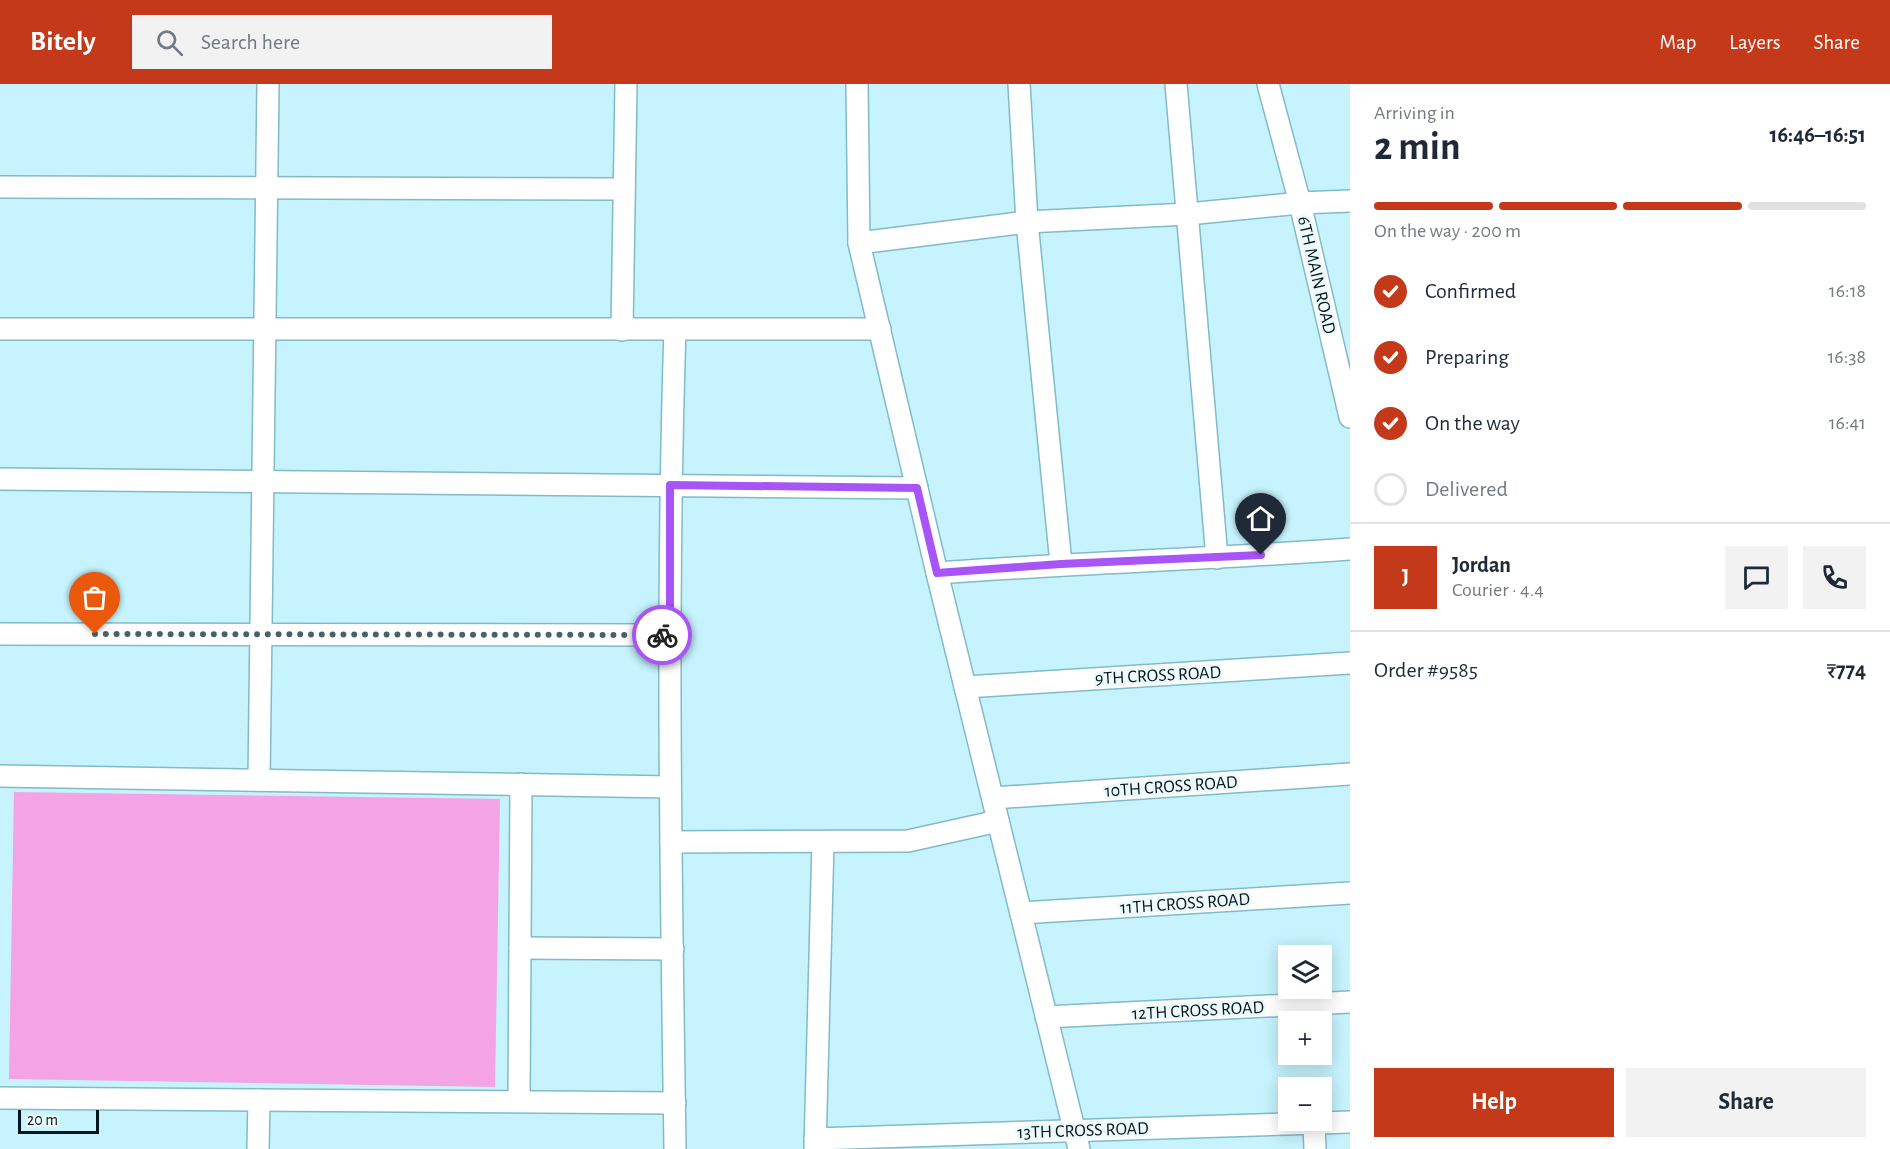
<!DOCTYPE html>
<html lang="en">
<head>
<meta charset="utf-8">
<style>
  :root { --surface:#fff; --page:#f2f2f3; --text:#1f2937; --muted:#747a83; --line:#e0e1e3; --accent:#c33919 }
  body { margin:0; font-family:"Alegreya Sans",sans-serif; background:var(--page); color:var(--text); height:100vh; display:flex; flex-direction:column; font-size:22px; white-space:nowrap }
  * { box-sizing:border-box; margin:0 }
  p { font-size:20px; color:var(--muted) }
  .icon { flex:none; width:33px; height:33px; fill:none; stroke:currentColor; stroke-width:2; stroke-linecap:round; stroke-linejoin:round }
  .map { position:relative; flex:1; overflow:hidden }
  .side { display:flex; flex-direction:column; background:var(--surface); width:540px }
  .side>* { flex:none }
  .fabs { position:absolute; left:1278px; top:861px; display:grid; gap:12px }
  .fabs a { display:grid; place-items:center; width:54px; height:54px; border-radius:0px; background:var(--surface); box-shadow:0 3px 15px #0003; font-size:30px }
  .scale { position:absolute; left:18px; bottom:15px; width:81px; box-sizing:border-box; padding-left:6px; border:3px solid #02161b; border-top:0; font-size:16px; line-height:21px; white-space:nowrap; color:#02161b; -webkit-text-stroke:4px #eef9fc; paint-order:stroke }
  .pin { position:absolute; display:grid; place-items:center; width:51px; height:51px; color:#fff; margin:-62px -26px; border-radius:50% 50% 50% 0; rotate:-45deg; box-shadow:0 0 6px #0007 }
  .pin .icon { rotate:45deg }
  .courier { position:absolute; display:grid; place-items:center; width:60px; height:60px; margin:-30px; border:4px solid #a855f7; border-radius:50%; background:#fff; color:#222; box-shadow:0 2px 8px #0007 }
  .headline em { font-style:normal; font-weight:600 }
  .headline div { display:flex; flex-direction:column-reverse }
  .headline { display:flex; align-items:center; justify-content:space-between; height:102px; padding:0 24px }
  h1 { font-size:39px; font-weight:600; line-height:45px }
  .bar { display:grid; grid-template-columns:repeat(4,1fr); gap:9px 6px; align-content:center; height:72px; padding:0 24px }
  .bar i { height:8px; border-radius:4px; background:var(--line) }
  .bar .current { background:var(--accent) }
  .bar p { grid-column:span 4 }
  .line { display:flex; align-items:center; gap:15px; padding:0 24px; border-top:2px solid var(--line) }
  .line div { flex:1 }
  .round { display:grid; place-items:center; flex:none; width:63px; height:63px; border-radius:0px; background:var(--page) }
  ol { padding:0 24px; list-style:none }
  li { display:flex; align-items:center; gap:18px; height:66px }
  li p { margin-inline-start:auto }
  li .icon { padding:6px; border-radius:50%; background:var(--accent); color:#fff; stroke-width:4 }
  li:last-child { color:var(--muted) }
  li i { width:33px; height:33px; border:3px solid var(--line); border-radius:50% }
  .primary-button { display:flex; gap:12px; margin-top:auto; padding:12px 24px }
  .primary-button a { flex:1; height:69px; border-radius:0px; background:var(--accent); color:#fff; font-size:24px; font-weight:600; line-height:69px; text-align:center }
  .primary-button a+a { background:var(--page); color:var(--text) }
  header { display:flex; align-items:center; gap:36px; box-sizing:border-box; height:84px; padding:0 30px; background:var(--accent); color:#fff }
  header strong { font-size:28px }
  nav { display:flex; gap:33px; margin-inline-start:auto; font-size:21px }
  .search { width:420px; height:54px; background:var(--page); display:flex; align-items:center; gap:15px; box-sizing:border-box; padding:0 21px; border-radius:0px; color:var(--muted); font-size:22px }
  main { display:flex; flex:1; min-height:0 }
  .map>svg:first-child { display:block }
  .green { fill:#f4a3e4 }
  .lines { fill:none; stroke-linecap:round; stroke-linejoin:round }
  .minor-casing { stroke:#83bac7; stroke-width:24 }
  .minor { stroke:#fff; stroke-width:21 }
  .done { stroke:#47636a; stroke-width:6; stroke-dasharray:0 10.8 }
  .route { stroke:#a855f7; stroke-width:8 }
  .labels { text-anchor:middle; stroke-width:6; stroke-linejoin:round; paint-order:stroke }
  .street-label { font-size:18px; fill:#02161b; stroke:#eef9fc }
</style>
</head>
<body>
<header>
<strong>Bitely</strong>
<div class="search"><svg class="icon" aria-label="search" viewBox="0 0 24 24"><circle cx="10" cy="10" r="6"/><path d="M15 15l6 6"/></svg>Search here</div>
<nav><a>Map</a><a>Layers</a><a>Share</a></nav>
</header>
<main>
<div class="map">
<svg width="1350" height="1065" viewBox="0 0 1350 1065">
  <rect width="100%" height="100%" fill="#c6f3fd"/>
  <polygon class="green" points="14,708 500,715 495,1003 9,995"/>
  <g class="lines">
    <defs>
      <g id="minor">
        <polyline points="857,0 859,159 937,489 1079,1065"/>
        <polyline points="1019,0 1027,138 1061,480"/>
        <polyline points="1176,0 1217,474"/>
        <polyline points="1268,0 1300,119 1350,333"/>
        <polyline points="0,103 624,105"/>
        <polyline points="859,159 1027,138 1188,130 1300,119 1350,117"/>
        <polyline points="0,245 880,245"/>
        <path d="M675,245c-9,273 -4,547 0,820"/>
        <polyline points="622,246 626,0"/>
        <polyline points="0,395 917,404"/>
        <path d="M937,489c138,-10 275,-14 413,-24"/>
        <polyline points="0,550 670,551"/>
        <polyline points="965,603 1350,579"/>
        <polyline points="0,692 670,703"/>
        <polyline points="259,696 268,0"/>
        <polyline points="993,714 1350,690"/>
        <polyline points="671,758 908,757 998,737"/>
        <polyline points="1021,829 1350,809"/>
        <polyline points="520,864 673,865"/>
        <polyline points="1046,933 1350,918"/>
        <polyline points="0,1014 675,1019"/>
        <polyline points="519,1016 521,700"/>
        <polyline points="1314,1040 1315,1065"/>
        <polyline points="815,1055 1350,1038"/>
        <polyline points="258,1065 259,1016"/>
        <polyline points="815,1065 823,758"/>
      </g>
    </defs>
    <use href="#minor" class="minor-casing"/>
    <use href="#minor" class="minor"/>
  </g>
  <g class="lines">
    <polyline class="done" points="95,550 662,551"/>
    <polyline class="route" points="662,551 670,551 670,401 917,404 937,489 1061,480 1261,471"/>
  </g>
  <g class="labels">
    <g class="street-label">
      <text transform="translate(1317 191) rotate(77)" y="6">6TH MAIN ROAD</text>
      <text transform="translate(1158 591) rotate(-3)" y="6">9TH CROSS ROAD</text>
      <text transform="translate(1171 702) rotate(-4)" y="6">10TH CROSS ROAD</text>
      <text transform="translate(1185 819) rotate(-4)" y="6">11TH CROSS ROAD</text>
      <text transform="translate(1198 926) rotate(-3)" y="6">12TH CROSS ROAD</text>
      <text transform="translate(1083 1046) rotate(-2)" y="6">13TH CROSS ROAD</text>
    </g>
  </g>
</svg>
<div class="fabs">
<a><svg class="icon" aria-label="layers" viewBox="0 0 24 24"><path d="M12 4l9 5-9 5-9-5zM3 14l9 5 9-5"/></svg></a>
<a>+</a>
<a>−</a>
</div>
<div class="scale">20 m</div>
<div class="pin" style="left:95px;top:550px;background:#ea580c"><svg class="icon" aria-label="bag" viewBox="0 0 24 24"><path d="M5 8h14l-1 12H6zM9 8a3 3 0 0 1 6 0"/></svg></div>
<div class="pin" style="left:1261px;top:471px;background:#1f2937"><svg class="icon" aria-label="home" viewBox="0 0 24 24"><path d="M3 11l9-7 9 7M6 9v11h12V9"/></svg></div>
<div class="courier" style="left:662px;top:551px"><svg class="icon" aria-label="bike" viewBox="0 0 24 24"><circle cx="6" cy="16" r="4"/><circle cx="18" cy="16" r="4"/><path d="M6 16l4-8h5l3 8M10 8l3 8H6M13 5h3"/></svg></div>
</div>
<section class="side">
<div class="headline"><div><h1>2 min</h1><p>Arriving in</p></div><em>16:46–16:51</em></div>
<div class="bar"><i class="current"></i><i class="current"></i><i class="current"></i><i></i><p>On the way · 200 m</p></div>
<ol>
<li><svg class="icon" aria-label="check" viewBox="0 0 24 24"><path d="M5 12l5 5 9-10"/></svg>Confirmed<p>16:18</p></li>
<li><svg class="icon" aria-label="check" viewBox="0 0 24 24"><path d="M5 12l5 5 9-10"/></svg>Preparing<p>16:38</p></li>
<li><svg class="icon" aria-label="check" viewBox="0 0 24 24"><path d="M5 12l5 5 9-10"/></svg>On the way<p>16:41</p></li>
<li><i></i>Delivered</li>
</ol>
<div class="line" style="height:108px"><b class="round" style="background:var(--accent);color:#fff">J</b><div><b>Jordan</b><p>Courier · 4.4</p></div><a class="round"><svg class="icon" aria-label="chat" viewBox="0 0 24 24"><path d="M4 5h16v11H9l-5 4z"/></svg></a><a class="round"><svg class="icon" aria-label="phone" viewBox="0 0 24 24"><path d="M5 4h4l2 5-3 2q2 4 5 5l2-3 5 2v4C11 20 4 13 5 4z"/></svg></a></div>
<div class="line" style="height:78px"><div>Order #9585</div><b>₹774</b></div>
<div class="primary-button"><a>Help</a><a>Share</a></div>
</section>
</main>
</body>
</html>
